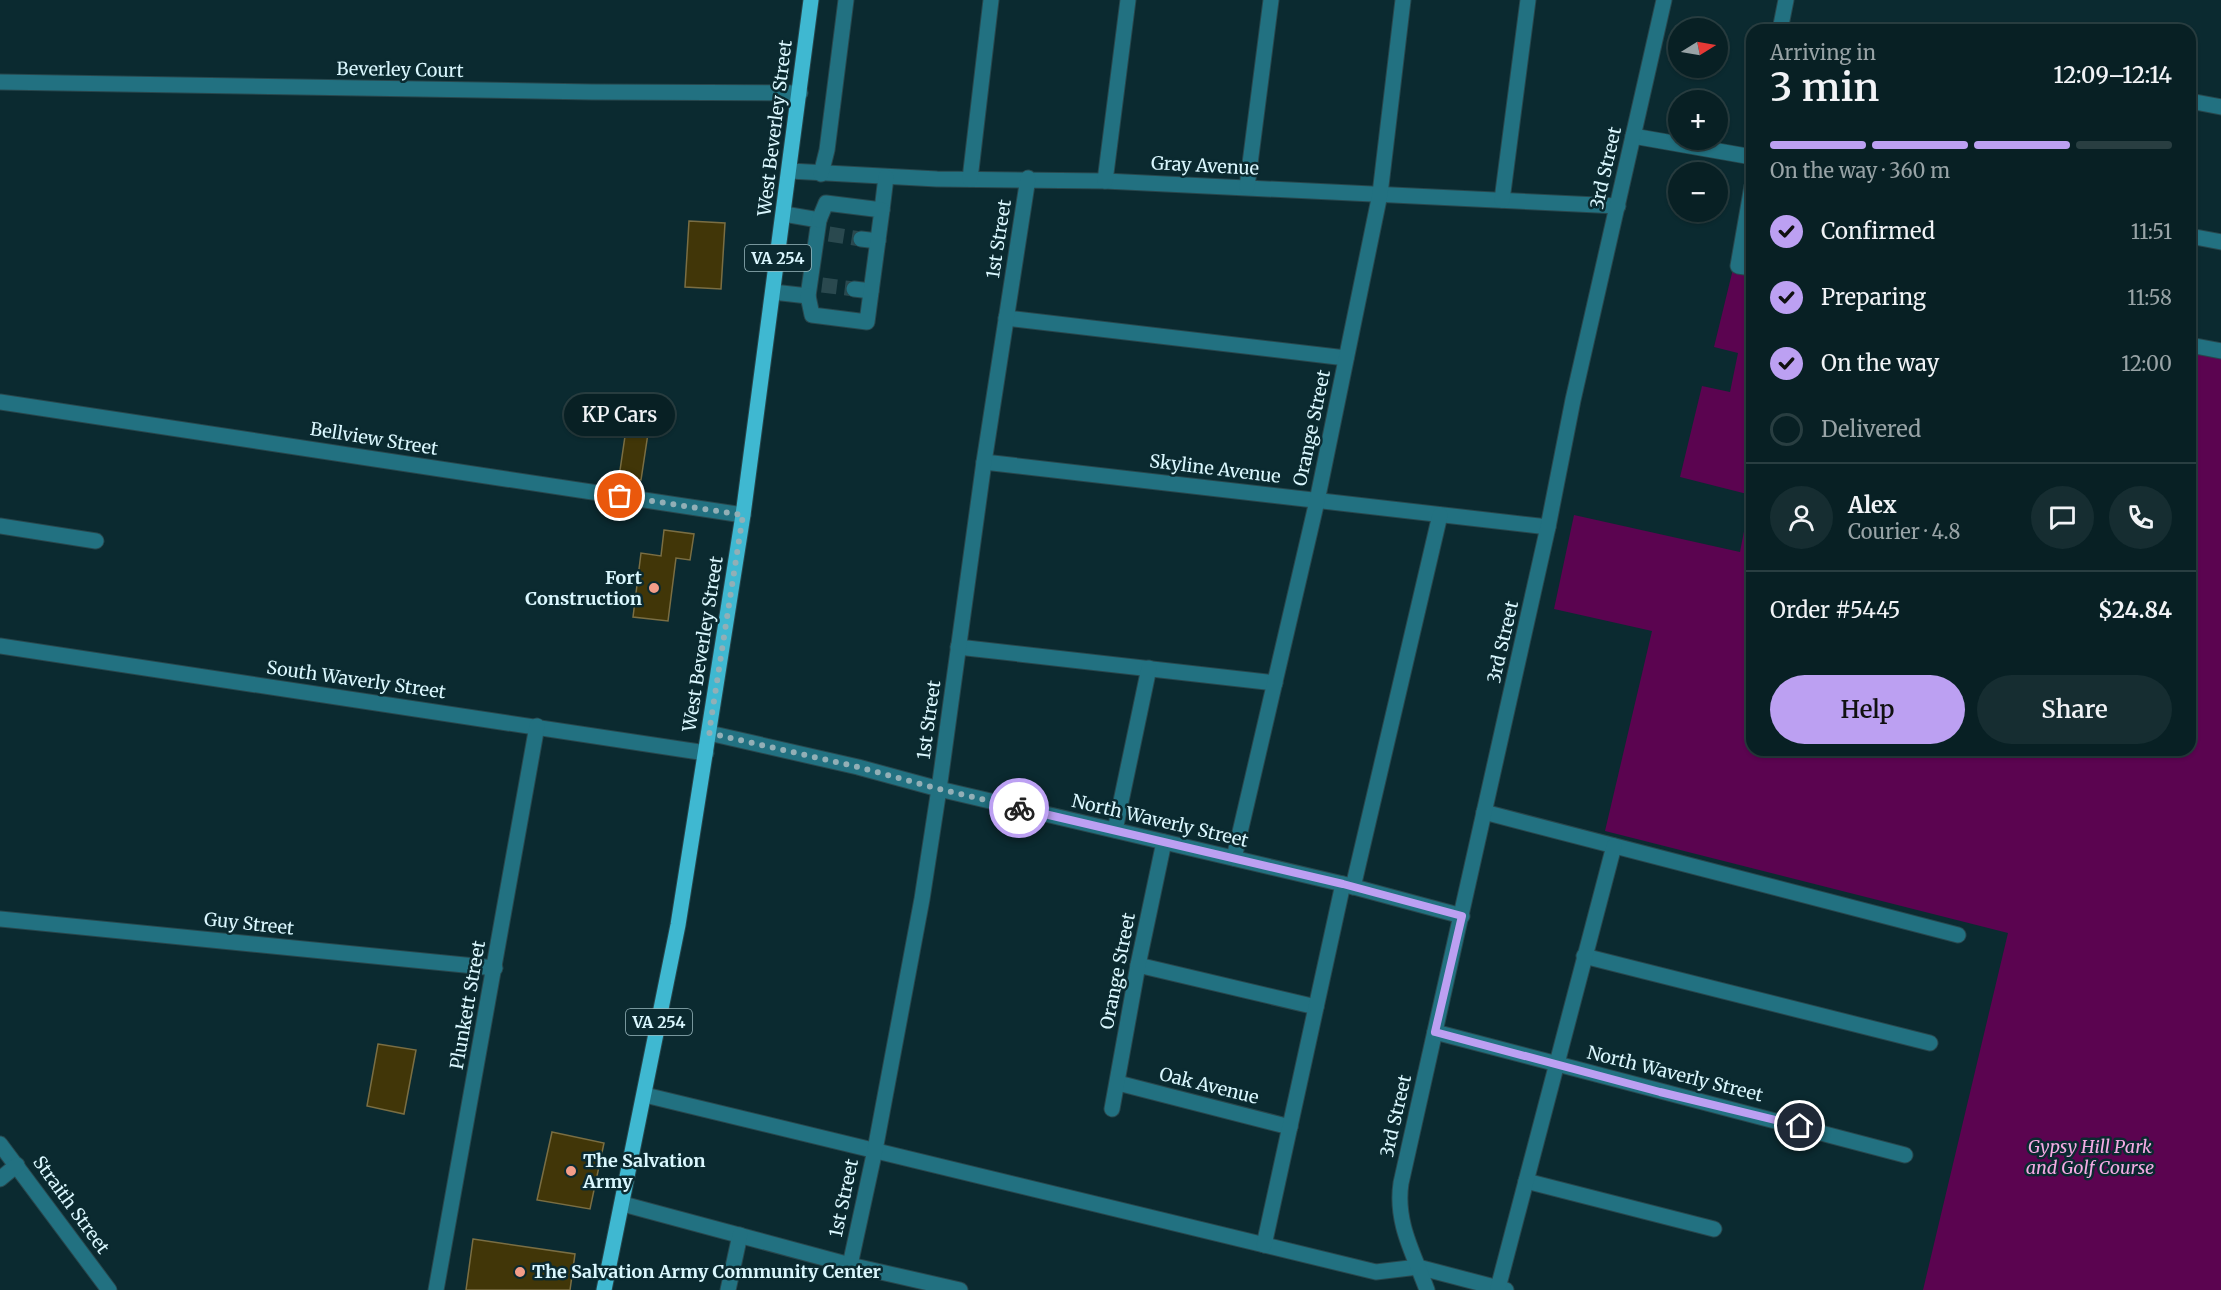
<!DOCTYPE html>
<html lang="en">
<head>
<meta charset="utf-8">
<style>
  :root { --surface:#082024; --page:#162d31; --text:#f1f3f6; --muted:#98a3a6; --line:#293e41; --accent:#bca0f2 }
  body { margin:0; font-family:Merriweather,serif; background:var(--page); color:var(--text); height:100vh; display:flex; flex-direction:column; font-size:22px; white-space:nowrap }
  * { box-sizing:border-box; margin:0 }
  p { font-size:20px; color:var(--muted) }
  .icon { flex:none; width:33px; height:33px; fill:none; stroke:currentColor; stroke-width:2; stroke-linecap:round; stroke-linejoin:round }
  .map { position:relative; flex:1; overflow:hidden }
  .drawer { position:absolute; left:1746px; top:24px; width:450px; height:732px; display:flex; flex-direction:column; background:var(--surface); border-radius:18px; box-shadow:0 2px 4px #0004,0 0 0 2px var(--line) }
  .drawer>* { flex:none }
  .needle { width:39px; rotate:79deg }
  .buttons { position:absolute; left:1668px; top:18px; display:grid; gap:12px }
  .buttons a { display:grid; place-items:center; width:60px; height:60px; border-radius:50%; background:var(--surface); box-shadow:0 2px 4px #0004,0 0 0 2px var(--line); font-size:30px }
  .pin { position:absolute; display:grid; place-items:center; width:51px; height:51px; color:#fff; margin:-26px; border:3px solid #fff; border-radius:50%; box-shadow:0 2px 6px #0007 }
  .courier { position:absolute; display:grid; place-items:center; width:60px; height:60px; margin:-30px; border:4px solid #bca0f2; border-radius:50%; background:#fff; color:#222; box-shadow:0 2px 8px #0007 }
  .bubble { position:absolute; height:42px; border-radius:21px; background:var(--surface); box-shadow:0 2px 4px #0004,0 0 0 2px var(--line); font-size:20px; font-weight:600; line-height:42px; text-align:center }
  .headline em { font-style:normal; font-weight:600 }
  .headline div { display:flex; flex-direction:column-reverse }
  .headline { display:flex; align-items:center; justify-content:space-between; height:102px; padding:0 24px }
  h1 { font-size:39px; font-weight:600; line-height:45px }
  .bar { display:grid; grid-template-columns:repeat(4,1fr); gap:9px 6px; align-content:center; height:72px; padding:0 24px }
  .bar i { height:8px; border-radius:4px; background:var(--line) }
  .bar .on { background:var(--accent) }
  .bar p { grid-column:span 4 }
  .line { display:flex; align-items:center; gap:15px; padding:0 24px; border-top:2px solid var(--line) }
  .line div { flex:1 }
  .round { display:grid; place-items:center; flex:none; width:63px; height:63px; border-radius:32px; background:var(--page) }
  ol { padding:0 24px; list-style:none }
  li { display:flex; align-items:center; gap:18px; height:66px }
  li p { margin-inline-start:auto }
  li .icon { padding:6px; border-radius:50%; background:var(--accent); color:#111; stroke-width:4 }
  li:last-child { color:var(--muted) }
  li i { width:33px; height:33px; border:3px solid var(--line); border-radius:50% }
  .button { display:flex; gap:12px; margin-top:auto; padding:12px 24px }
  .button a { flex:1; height:69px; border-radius:36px; background:var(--accent); color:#111; font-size:24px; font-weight:600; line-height:69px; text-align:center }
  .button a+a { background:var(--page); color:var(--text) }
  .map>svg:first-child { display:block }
  .green { fill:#5b0450 }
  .building { fill:#413608; stroke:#7a6e43; stroke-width:1.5 }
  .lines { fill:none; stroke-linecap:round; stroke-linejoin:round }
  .minor-tunnel { stroke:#2a494f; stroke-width:15; stroke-dasharray:15 8; stroke-linecap:butt }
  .minor-casing { stroke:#28474d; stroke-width:17 }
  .major-casing { stroke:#28474d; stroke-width:17 }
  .minor { stroke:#227181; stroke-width:15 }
  .major { stroke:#3fb8d1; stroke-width:15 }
  .done { stroke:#92afb6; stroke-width:6; stroke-dasharray:0 10.8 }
  .route { stroke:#bca0f2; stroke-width:8 }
  .poi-dot { fill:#f49e89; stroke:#0b2a30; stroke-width:2 }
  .labels { text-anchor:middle; stroke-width:5; stroke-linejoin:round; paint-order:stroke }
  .shield { fill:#0b2a30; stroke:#9cbac0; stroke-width:1.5 }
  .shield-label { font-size:16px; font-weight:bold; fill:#daf7fe }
  .street-label { font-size:18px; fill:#daf7fe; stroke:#0b2a30 }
  .poi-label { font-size:18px; font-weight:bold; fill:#daf7fe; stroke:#0b2a30; text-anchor:start }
  .park-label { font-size:18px; font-style:italic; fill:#f4abe4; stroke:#0b2a30 }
</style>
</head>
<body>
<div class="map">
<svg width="2221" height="1290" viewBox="0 0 2221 1290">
  <rect width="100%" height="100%" fill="#0b2a30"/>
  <polygon class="green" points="1733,269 1752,273 1752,750 2190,750 2190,350 2221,355 2221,1290 1923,1290 2008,933 1605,831 1652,631 1554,609 1574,515 1740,552 1751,495 1680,477 1702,386 1730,392 1738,353 1714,347"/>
  <g class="building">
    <polygon points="689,221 725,223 721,289 685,287"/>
    <polygon points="628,416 650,420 641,480 619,477"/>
    <polygon points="664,530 694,534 690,560 676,558 668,621 633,617 641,553 661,556"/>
    <polygon points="378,1044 416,1050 404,1114 367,1106"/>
    <polygon points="552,1132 604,1143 590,1209 537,1200"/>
    <polygon points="473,1239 575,1254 570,1290 466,1290"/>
  </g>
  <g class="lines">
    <g class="minor-tunnel">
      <polyline points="829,234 861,239"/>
      <polyline points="822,285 854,289"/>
    </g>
    <defs>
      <g id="minor">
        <polyline points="1780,30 1786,0"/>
        <polyline points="0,82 592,92 800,93"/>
        <polyline points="2190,101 2221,107"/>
        <polyline points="1633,136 1752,157"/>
        <polyline points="790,171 937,179 1105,181 1618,206"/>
        <polyline points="821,174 827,150 846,0"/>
        <polyline points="970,179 991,0"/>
        <polyline points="1105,181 1128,0"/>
        <polyline points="1752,186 1738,266 1752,268"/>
        <polyline points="1247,187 1271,0"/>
        <polyline points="1502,200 1528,0"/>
        <polyline points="882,210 886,177"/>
        <polyline points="2190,236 2221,242"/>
        <polyline points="861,239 878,241"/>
        <polyline points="854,289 871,291"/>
        <polyline points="773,292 808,296 819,220 784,214"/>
        <polyline points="808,296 812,315 867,322 882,210 826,203 819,220"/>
        <polyline points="1006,318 1346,358"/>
        <polyline points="2190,345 2221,351"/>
        <polyline points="0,402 743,515"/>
        <polyline points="984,462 1548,527"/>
        <polyline points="0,526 96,541"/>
        <polyline points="0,646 706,753"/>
        <polyline points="958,647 1275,683"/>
        <polyline points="709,733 858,767 939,789 1343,884 1462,916"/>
        <polyline points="1484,812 1958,935"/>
        <polyline points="1115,830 1149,668"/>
        <polyline points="1234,858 1317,501 1380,194 1403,0"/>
        <polyline points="1353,887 1440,515"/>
        <polyline points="0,919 495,968"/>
        <polyline points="1584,956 1930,1043"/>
        <polyline points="1138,965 1316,1007"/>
        <polyline points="1435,1032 1905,1155"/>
        <polyline points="1118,1083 1290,1127"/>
        <polyline points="645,1095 1376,1272 1418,1267 1506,1290"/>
        <polyline points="1112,1109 1138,965 1164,842"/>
        <polyline points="0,1144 109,1290"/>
        <polyline points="0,1179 17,1165"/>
        <polyline points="1526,1181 1714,1229"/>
        <polyline points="623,1204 850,1265 960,1290"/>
        <polyline points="1264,1245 1343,884"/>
        <polyline points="850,1265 875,1150 922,899 939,789 984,462 1028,178"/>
        <polyline points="1498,1288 1614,846"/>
        <polyline points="436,1290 537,726"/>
        <polyline points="728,1290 740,1235"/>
        <path d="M1427,1290c-13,-36 -32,-67 -26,-107l147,-656 25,-127 91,-400"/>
      </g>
      <polyline id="major" points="604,1290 678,925 743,515 811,0"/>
    </defs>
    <use href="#minor" class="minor-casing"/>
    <use href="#major" class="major-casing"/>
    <use href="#minor" class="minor"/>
    <use href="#major" class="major"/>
  </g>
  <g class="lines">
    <polyline class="done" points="620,496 743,515 709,733 858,767 939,789 1019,808"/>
    <polyline class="route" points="1019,808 1343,884 1462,916 1435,1032 1660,1092 1800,1126"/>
  </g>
  <g class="poi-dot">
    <circle cx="654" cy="588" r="6"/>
    <circle cx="571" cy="1171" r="6"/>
    <circle cx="520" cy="1272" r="6"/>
  </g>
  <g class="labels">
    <g class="shield">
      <rect x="745" y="245" width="66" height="26" rx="4.5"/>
      <rect x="626" y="1009" width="66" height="26" rx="4.5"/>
    </g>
    <g class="shield-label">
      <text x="778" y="264">VA 254</text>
      <text x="659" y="1028">VA 254</text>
    </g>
    <g class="street-label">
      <text transform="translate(400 70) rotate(1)" y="6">Beverley Court</text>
      <text transform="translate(775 128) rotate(-83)" y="6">West Beverley Street</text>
      <text transform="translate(1205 166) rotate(3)" y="6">Gray Avenue</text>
      <text transform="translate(1606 168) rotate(-77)" y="6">3rd Street</text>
      <text transform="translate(999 239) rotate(-81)" y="6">1st Street</text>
      <text transform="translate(1312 428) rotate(-78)" y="6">Orange Street</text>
      <text transform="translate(374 439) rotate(9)" y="6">Bellview Street</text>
      <text transform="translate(1215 469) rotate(7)" y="6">Skyline Avenue</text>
      <text transform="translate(1503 642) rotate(-77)" y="6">3rd Street</text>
      <text transform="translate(703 644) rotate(-81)" y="6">West Beverley Street</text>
      <text transform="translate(356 680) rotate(8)" y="6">South Waverly Street</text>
      <text transform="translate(929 720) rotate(-82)" y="6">1st Street</text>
      <text transform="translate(1160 821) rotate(13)" y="6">North Waverly Street</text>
      <text transform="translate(249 924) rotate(6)" y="6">Guy Street</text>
      <text transform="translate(1118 971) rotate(-79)" y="6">Orange Street</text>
      <text transform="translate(468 1005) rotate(-80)" y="6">Plunkett Street</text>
      <text transform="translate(1675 1074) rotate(14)" y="6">North Waverly Street</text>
      <text transform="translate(1209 1086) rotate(14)" y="6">Oak Avenue</text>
      <text transform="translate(1396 1116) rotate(-77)" y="6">3rd Street</text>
      <text transform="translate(844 1198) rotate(-78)" y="6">1st Street</text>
      <text transform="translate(71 1205) rotate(54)" y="6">Straith Street</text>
    </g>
    <g class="poi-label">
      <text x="642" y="584" text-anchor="end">Fort<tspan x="642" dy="21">Construction</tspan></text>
      <text x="583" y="1167">The Salvation<tspan x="583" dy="21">Army</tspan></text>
      <text x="532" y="1278">The Salvation Army Community Center</text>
    </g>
    <g class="park-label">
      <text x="2090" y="1153">Gypsy Hill Park<tspan x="2090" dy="21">and Golf Course</tspan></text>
    </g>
  </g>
</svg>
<div class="buttons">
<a><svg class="needle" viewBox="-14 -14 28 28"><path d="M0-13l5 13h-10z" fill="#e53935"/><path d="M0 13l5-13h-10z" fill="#98a3a6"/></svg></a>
<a>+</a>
<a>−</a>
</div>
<div class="pin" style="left:620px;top:496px;background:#ea580c"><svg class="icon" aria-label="bag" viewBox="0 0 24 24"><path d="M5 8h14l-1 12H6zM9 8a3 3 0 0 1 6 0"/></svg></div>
<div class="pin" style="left:1800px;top:1126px;background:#1f2937"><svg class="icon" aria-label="home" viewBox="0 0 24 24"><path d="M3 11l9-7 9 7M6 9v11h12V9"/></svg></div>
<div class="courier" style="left:1019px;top:808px"><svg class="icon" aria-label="bike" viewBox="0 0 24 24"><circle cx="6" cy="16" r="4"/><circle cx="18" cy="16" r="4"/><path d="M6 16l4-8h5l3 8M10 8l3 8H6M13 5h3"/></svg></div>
<div class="bubble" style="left:564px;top:394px;width:111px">KP Cars</div>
<section class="drawer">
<div class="headline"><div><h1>3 min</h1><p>Arriving in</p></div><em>12:09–12:14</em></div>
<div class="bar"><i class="on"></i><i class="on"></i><i class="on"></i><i></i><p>On the way · 360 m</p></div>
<ol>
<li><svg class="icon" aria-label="check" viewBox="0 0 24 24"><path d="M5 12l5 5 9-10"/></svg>Confirmed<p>11:51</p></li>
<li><svg class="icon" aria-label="check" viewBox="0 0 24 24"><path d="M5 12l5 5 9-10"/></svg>Preparing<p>11:58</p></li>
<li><svg class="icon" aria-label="check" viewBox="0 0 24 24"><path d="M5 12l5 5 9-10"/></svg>On the way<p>12:00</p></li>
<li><i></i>Delivered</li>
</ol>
<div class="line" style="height:108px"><a class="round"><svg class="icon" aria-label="person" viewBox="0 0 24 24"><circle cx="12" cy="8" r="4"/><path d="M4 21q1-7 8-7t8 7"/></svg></a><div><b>Alex</b><p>Courier · 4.8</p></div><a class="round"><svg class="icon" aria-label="chat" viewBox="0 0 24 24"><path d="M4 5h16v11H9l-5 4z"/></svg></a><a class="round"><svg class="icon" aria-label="phone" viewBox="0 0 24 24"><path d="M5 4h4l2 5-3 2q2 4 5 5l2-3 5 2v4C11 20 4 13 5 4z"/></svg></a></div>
<div class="line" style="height:78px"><div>Order #5445</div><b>$24.84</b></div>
<div class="button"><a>Help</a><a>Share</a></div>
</section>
</div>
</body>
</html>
